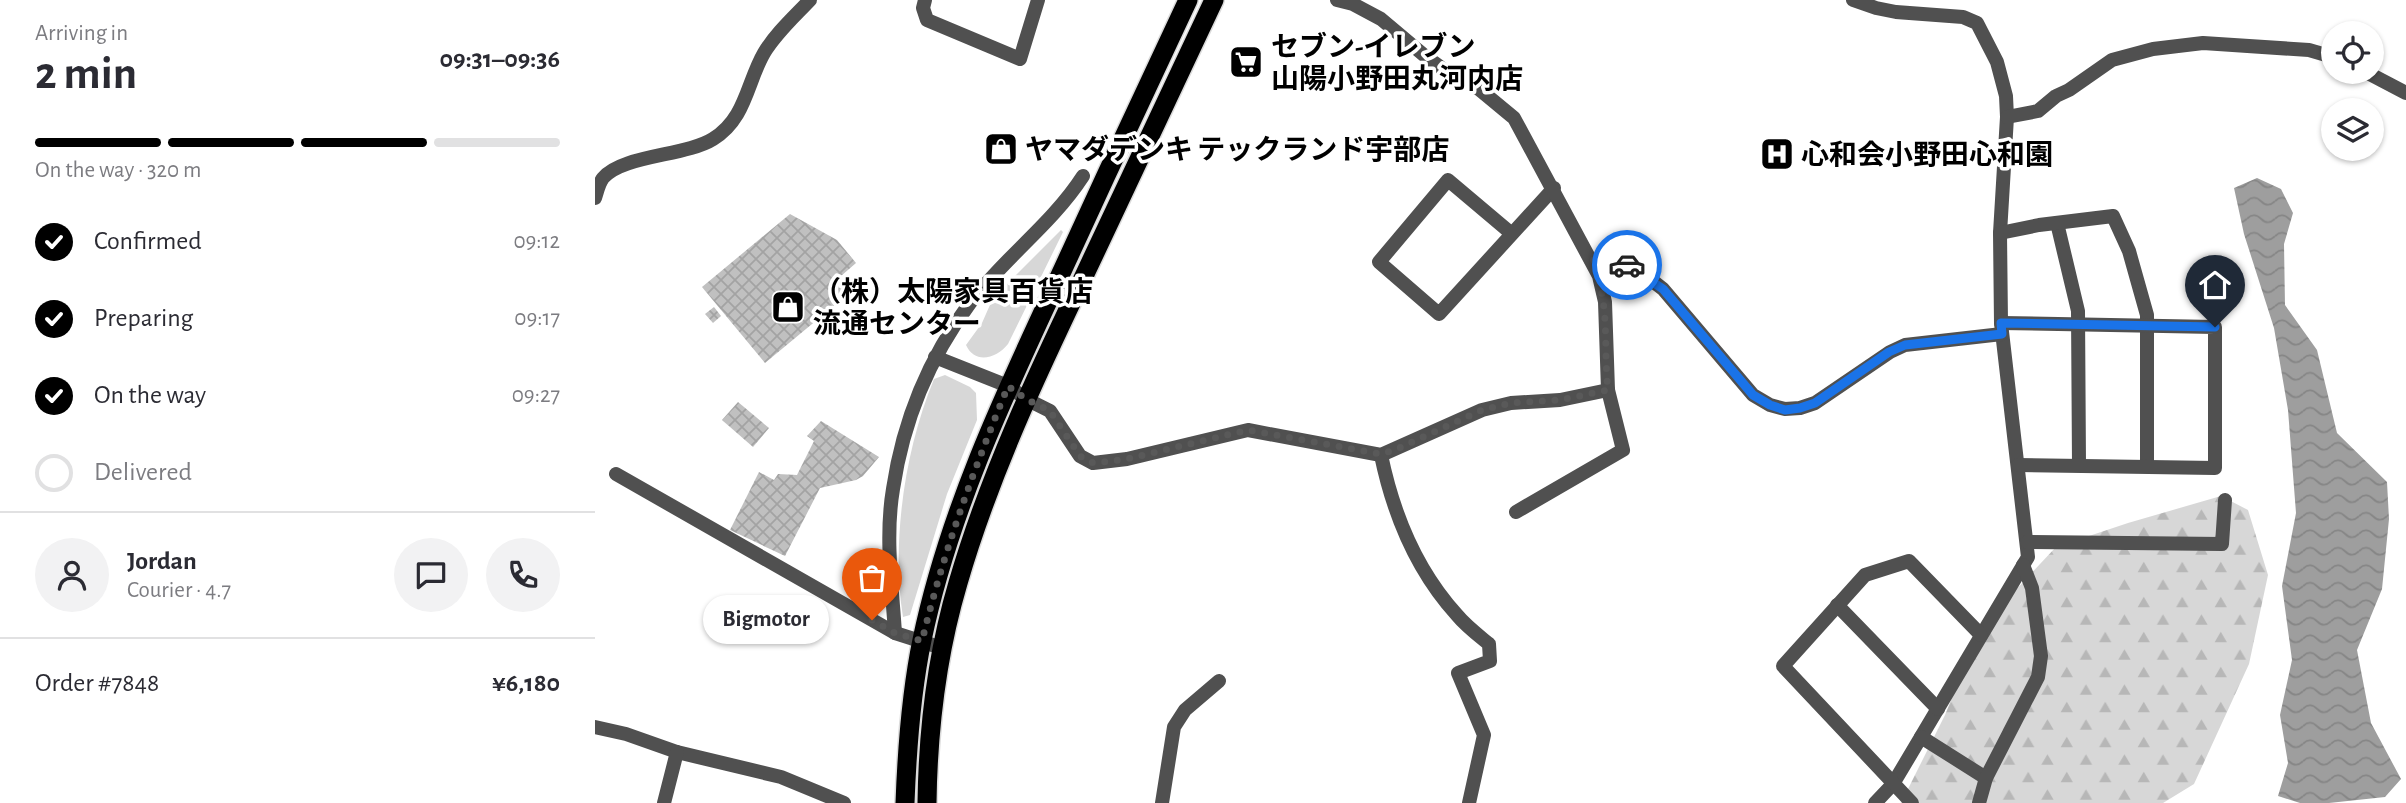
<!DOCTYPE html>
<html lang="en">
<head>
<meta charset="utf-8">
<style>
  :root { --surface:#fff; --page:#f2f2f3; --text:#2b2b33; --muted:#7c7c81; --line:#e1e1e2; --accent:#000 }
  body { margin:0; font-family:"Alegreya Sans","Noto Sans JP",sans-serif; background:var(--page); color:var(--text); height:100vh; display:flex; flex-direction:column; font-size:26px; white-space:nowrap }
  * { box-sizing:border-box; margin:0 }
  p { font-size:23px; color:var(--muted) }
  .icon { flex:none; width:38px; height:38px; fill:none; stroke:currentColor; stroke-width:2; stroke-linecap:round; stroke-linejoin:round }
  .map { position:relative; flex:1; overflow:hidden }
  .panel { display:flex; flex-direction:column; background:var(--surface); width:595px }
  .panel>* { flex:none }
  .buttons { position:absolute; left:1726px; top:21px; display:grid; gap:14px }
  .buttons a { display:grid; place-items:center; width:63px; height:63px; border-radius:50%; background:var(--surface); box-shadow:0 2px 5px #0004; font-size:35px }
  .pin { position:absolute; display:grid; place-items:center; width:60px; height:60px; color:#fff; margin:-72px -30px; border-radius:50% 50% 50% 0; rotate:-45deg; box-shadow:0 0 7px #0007 }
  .pin .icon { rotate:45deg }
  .courier { position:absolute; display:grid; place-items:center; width:70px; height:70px; margin:-35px; border:5px solid #1a73e8; border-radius:50%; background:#fff; color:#222; box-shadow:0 2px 9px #0007 }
  .bubble { position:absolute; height:49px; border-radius:24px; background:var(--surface); box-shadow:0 2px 5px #0004; font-size:23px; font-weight:700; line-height:49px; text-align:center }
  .headline em { font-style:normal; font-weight:700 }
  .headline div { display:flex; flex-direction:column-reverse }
  .headline { display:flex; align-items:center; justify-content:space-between; height:119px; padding:0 35px }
  h1 { font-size:46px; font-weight:700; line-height:52px }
  .bar { display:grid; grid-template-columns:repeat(4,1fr); gap:10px 7px; align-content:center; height:84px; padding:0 35px }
  .bar i { height:9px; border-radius:5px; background:var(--line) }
  .bar .on { background:var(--accent) }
  .bar p { grid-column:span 4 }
  .line { display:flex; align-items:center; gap:18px; padding:0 35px; border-top:2px solid var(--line) }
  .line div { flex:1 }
  .round { display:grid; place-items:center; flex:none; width:74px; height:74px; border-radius:37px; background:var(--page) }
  ol { padding:0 35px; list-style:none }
  li { display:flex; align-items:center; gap:21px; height:77px }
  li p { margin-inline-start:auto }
  li .icon { padding:7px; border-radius:50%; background:var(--accent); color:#fff; stroke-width:4 }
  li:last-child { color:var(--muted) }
  li i { width:38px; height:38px; border:4px solid var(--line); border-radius:50% }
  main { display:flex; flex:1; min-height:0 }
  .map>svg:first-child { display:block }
  .grass { fill:#d7d7d7 }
  .forest { fill:url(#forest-firs) }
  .water { fill:url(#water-waves) }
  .building { fill:url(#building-cross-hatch) }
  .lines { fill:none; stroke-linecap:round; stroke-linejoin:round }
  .trunk-casing { stroke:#dbdbdb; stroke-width:22 }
  .minor { stroke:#505050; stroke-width:14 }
  .trunk { stroke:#000; stroke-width:19 }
  .done { stroke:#595959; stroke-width:7; stroke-dasharray:0 12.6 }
  .route { stroke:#1a73e8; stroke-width:9 }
  .labels { text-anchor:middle; stroke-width:7; stroke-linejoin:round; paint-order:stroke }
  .poi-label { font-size:28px; font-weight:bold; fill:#000; stroke:#fff; text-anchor:start }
</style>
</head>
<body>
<main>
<section class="panel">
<div class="headline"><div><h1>2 min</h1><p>Arriving in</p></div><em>09:31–09:36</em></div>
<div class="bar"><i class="on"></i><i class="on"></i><i class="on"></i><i></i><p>On the way · 320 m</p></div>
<ol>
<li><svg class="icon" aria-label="check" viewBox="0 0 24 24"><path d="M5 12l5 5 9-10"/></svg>Confirmed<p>09:12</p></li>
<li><svg class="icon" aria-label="check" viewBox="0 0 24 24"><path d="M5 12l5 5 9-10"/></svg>Preparing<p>09:17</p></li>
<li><svg class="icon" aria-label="check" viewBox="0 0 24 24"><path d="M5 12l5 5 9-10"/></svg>On the way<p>09:27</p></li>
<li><i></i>Delivered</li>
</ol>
<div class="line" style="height:126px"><a class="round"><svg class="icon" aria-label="person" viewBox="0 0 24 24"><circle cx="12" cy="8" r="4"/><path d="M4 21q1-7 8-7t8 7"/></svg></a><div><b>Jordan</b><p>Courier · 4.7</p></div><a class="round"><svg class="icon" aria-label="chat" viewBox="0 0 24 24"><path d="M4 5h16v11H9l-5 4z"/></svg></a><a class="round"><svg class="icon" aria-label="phone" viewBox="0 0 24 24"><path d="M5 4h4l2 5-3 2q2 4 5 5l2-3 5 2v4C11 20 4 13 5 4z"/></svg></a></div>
<div class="line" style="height:91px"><div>Order #7848</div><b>¥6,180</b></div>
</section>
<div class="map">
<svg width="1811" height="803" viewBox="0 0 1811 803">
  <defs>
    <pattern id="forest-firs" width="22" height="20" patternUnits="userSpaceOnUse" patternTransform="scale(1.75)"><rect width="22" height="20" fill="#d7d7d7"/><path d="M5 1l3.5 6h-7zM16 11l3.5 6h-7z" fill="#b7b7b7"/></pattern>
    <pattern id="water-waves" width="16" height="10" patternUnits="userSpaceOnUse" patternTransform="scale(1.75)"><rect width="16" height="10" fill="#9e9e9e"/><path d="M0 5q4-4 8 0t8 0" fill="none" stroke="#868686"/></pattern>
    <pattern id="building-cross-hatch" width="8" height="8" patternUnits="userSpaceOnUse" patternTransform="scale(1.75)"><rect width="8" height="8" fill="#c0c0c0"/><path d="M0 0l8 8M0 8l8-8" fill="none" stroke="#a3a3a3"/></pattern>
  </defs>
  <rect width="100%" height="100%" fill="#fff"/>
  <g class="grass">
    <path d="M466,230l2,2 -55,112c-11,14 -33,21 -42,1l16,-22 11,-25z"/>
    <path d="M350,375l25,12 6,6 1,27 -30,74 -37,121 -7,2c-12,-75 2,-168 31,-238z"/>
  </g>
  <polygon class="forest" points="1626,496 1653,510 1673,575 1654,664 1599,784 1568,803 1306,803 1350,715 1385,628 1461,547 1533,523"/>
  <polygon class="water" points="1662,178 1686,189 1698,213 1689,244 1690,305 1722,350 1742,433 1792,482 1794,519 1787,589 1762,650 1776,723 1806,779 1790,797 1734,803 1705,803 1683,796 1693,763 1685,715 1697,660 1687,586 1701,513 1693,410 1679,328 1649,234 1639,188"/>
  <g class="building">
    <polygon points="195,214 242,240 261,263 246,276 258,290 170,363 107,287"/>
    <polygon points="119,307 126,316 118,323 110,314"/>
    <polygon points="143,402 174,428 158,447 127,420"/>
    <polygon points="226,421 284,457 268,476 261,480 225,488 190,556 135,530 164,472 179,480 183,474 202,475 219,441 212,436"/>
  </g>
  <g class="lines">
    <defs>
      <g id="trunk">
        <path d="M310,803c2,-54 6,-110 17,-163 27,-130 85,-251 141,-371 41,-90 83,-179 125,-269"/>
        <path d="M332,803c1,-74 10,-149 31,-220 31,-107 79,-209 127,-309 43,-92 86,-183 129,-274"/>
      </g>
    </defs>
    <use href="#trunk" class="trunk-casing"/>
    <g class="minor">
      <polyline points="330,0 328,8 332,20 425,59 443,0"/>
      <polyline points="1258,0 1281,8 1301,12 1368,17 1382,23 1402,62 1411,96 1412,117 1405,233 1406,323 1433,557 1298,784 1280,803"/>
      <polyline points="1771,72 1811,93"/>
      <polyline points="1412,117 1443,111 1461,96 1474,90 1517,60 1558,49 1608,43 1714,50 1738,57"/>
      <path d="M0,198c2,-6 4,-15 8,-20 19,-23 83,-22 110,-39 33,-20 34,-57 51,-86 12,-20 30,-36 46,-53"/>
      <polyline points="1462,223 1483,311 1484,465"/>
      <polyline points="1405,233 1444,225 1518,216 1534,251 1552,315 1552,466"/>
      <polyline points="917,234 853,180 784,262 844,314 959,188"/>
      <path d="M996,260c33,0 47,9 72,29l90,106 17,10 15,4 15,-1 15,-5 75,-51 15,-7 97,-11"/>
      <polyline points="1406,323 1620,327 1620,468 1423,465"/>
      <polyline points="340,357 413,386 431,399 455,411 485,456 498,463 532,459 653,430 786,455 887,410 916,403 965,400 1013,390 1010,302 1004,276 919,118 884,89 856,75 830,56 786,19 758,4 742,0"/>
      <path d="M786,455c12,58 35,115 76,160 9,11 21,20 32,29l1,17 -32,12 26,62 -15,68"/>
      <polyline points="21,474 300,633 347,648"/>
      <polyline points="921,512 1028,450 1013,390"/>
      <polyline points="1432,542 1627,544 1630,500"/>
      <polyline points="1242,605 1343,709"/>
      <path d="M300,633c-3,-47 -10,-97 -2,-144 10,-67 36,-131 77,-186 34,-45 82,-79 113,-127"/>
      <polyline points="0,727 31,734 82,752 186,777 249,803"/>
      <polyline points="1326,737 1391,778"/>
      <polyline points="69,803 82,752"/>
      <polyline points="567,803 579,727 590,710 624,681"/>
      <polyline points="1317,803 1188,666 1270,575 1314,561 1386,635"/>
      <polyline points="1384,803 1391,778 1443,677 1446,656 1437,588 1428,565"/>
    </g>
    <use href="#trunk" class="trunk"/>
  </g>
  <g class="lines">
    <path class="done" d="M277,620l23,13 27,8c22,-91 51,-169 86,-255l18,13 24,12 30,45 13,7 34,-4 121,-29 133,24 14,-4 87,-40 29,-7 49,-3 48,-10c-5,-44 3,-90 -17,-130h21l15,5"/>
    <polyline class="route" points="1032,265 1068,289 1158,395 1175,405 1190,410 1205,408 1220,403 1294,352 1310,345 1407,334 1406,323 1620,327"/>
  </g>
  <defs>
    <symbol id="supermarket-square" viewBox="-11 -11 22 22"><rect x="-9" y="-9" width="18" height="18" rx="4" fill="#000" stroke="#fff"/><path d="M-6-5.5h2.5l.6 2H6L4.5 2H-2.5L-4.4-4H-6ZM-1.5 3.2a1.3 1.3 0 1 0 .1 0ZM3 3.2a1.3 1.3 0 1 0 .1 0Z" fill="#fff"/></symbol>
    <symbol id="shop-square" viewBox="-11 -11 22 22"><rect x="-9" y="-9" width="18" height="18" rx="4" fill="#000" stroke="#fff"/><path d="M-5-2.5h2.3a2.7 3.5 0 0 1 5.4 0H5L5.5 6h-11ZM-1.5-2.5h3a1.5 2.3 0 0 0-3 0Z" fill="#fff"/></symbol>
    <symbol id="hospital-square" viewBox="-11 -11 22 22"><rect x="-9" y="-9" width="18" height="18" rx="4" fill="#000" stroke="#fff"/><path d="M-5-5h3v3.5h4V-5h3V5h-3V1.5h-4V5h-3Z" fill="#fff"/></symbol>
  </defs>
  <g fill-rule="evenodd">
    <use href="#supermarket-square" x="632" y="43" width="38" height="38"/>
    <use href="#shop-square" x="387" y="130" width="38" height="38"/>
    <use href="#hospital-square" x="1163" y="135" width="38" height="38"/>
    <use href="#shop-square" x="174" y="288" width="38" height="38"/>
  </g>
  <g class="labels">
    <g class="poi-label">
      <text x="676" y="56">セブン-イレブン<tspan x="676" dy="32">山陽小野田丸河内店</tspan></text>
      <text x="430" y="159">ヤマダデンキ テックランド宇部店</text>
      <text x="1206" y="164">心和会小野田心和園</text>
      <text x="218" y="301">（株）太陽家具百貨店<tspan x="218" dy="32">流通センター</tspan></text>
    </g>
  </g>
</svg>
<div class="buttons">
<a><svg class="icon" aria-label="locate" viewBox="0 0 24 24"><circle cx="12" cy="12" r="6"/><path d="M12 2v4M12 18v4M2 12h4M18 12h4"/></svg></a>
<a><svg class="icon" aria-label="layers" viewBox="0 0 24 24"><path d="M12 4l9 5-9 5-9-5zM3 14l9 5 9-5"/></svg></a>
</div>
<div class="pin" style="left:277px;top:620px;background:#ea580c"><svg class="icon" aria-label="bag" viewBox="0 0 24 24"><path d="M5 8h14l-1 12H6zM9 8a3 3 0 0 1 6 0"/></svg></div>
<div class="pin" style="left:1620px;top:327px;background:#1f2937"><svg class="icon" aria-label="home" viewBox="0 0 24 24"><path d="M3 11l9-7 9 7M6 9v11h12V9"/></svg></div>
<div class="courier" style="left:1032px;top:265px"><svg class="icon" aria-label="car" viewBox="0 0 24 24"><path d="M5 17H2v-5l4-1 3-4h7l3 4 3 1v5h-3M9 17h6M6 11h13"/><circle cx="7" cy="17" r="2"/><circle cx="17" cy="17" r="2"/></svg></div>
<div class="bubble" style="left:108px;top:595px;width:126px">Bigmotor</div>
</div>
</main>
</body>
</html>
